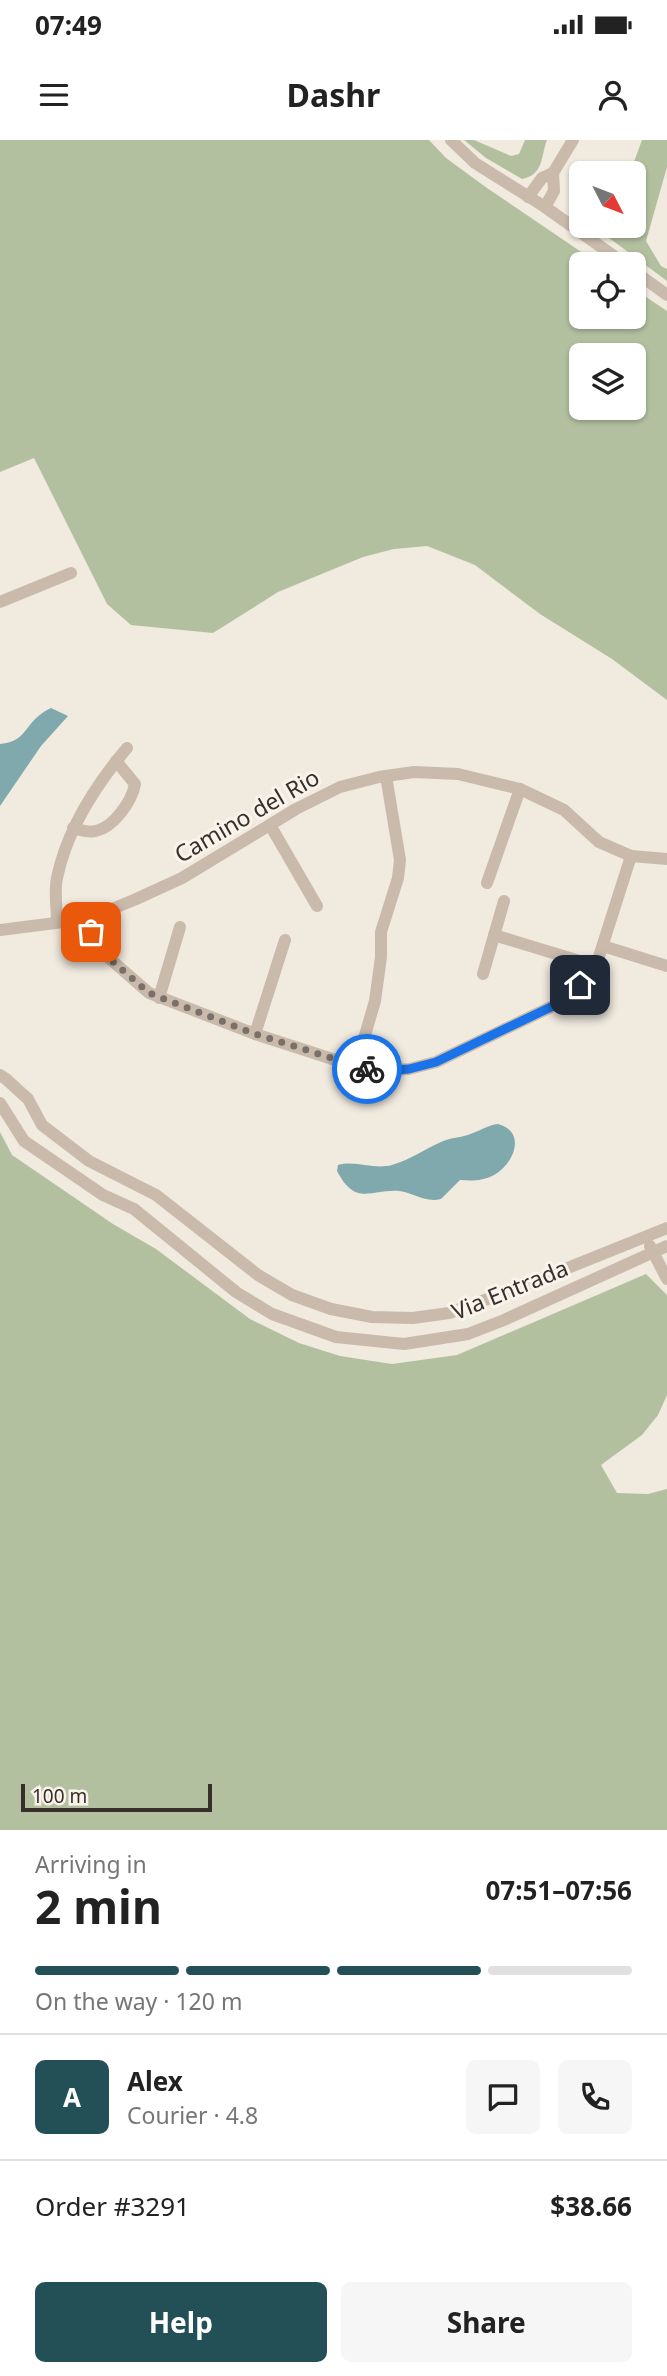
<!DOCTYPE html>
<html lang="en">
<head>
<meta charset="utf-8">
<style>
  :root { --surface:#fff; --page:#f6f6f6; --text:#222; --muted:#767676; --line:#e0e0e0; --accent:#225056 }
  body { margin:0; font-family:"Noto Sans",sans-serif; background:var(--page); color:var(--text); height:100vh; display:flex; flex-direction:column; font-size:26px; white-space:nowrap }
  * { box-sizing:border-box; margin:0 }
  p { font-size:23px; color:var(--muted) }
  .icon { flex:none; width:38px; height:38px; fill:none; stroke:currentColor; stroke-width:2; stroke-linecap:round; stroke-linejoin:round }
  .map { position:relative; height:1690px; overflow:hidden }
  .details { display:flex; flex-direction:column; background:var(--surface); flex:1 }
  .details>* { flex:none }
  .needle { width:46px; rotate:132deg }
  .buttons { position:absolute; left:569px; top:21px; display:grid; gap:14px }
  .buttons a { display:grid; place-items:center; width:77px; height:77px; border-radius:10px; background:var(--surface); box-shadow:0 2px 5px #0004; font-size:35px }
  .scale { position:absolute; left:21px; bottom:18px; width:191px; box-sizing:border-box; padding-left:7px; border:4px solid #372f2a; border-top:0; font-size:19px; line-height:24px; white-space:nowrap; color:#372f2a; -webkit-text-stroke:5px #f9f3eb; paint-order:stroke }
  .pin { position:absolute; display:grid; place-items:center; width:60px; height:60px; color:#fff; margin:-30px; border-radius:14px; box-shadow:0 4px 10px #0006 }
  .courier { position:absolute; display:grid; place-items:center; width:70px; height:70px; margin:-35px; border:5px solid #1a73e8; border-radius:50%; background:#fff; color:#222; box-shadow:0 2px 9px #0007 }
  .overview em { font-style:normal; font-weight:700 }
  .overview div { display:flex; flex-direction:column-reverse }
  .overview { display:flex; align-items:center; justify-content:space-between; height:119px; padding:0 35px }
  h1 { font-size:46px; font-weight:700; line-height:52px }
  .bar { display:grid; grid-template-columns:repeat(4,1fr); gap:10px 7px; align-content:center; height:84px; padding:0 35px }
  .bar i { height:9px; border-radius:5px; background:var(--line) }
  .bar .selected { background:var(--accent) }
  .bar p { grid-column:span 4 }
  .line { display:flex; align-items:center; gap:18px; padding:0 35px; border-top:2px solid var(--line) }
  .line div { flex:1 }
  .round { display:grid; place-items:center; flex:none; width:74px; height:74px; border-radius:10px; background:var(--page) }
  .action { display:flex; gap:14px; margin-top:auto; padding:14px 35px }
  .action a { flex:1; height:80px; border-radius:10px; background:var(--accent); color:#fff; font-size:28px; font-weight:700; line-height:80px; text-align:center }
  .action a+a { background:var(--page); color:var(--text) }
  .status { display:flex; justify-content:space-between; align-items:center; height:49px; padding:0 35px; background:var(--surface); direction:ltr }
  .status svg { height:19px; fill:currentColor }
  header { display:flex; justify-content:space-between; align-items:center; height:91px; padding:0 35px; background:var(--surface); font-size:32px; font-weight:700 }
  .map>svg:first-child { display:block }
  .green { fill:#b3c0a0; fill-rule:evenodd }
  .water { fill:#80a9ad }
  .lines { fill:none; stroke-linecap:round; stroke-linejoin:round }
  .minor { stroke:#c9baac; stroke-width:12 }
  .done { stroke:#787069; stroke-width:7; stroke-dasharray:0 12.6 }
  .route { stroke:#1a73e8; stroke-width:9 }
  .labels { text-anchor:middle; stroke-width:6; stroke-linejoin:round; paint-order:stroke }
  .street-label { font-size:23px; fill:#372f2a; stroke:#f9f3eb }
</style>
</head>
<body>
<div class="status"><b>07:49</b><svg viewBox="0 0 49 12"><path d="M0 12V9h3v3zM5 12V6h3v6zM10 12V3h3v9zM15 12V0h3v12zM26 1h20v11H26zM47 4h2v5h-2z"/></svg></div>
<header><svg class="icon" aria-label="menu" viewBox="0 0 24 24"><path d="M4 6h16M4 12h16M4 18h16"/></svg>Dashr<svg class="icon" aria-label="person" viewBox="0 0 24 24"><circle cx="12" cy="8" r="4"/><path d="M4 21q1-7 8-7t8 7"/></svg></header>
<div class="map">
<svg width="667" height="1690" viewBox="0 0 667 1690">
  <rect width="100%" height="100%" fill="#f1eadf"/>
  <g class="green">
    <path d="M0,0h429l17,18 41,30 112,76h-18v53h53v-28l33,22v389l-55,-41 -72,-45 -65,-49 -48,-19 -33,3 -31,8 -85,35 -65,41 -82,-8 -24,-21 -73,-146 -34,14zM581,215h53v53h-53z"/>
    <path d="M464,0h10l37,16 8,-2 6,-14h22c-7,19 -3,34 -25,39l-36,-21z"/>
    <polygon points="642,0 667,0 667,27 646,101 661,126 667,129 667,141 593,86 634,86 634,33 630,33"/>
    <polygon points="0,992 12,1015 113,1084 156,1109 250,1179 299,1203 340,1216 392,1224 457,1215 646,1134 667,1155 667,1255 658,1275 642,1295 601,1325 617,1353 648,1354 667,1349 667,1690 0,1690"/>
  </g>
  <g class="water">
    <path d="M51,568l17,8 -27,30 -41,60v-62c30,-3 23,-23 51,-36z"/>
    <path d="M498,984c29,8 16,40 -4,51 -11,6 -22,6 -34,5l-19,19c-16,4 -27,-6 -42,-8 -29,-2 -43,16 -62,-20l1,-6c18,-5 36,5 54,0 18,-5 33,-16 49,-23 10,-5 22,-4 32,-9 9,-3 15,-8 25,-9z"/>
  </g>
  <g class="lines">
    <g class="minor">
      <polyline points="451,0 475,23 545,67 625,124"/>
      <polyline points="528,57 542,38 553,33"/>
      <polyline points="545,67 554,51 553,33 573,0"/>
      <polyline points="634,131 667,155"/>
      <polyline points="0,462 71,433"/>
      <polyline points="270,685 317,766"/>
      <path d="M73,688c7,2 15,5 23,3 18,-4 36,-30 39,-47l-19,-23"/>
      <polyline points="487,743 520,649"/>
      <polyline points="87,779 91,792 102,812 149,853 255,894 348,924 378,931 409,929 436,922 553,866 580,845 596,826 631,716"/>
      <path d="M57,782c0,-14 -3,-31 0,-44 10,-49 38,-92 70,-130"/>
      <polyline points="0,790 87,779 134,760 182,738 296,669 340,647 379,637 414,632 458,634 520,649 564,670 599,702 631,716 667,719"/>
      <polyline points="494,795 596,826"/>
      <polyline points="603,806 667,826"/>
      <polyline points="483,834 504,761"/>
      <polyline points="159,858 180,787"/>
      <polyline points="255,894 285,800"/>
      <polyline points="356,926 375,861 381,817 381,792 398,738 400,720 386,636"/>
      <polyline points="0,935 6,939 28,959 42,985 89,1021 156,1055 258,1135 292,1155 331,1169 372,1177 413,1178 449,1173 518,1148 667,1088"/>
      <polyline points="0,963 24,1001 103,1055 134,1069 236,1152 272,1174 336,1197 404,1204 468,1194 504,1180 667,1106"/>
      <polyline points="650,1106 667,1139"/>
    </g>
  </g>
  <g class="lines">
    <polyline class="done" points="91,792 103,813 149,853 255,894 367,929"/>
    <polyline class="route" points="367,929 378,931 409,929 436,922 553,866 580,845"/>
  </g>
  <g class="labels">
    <g class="street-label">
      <text transform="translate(247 676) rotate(-30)" y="8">Camino del Rio</text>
      <text transform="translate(510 1150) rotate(-22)" y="8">Via Entrada</text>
    </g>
  </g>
</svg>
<div class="buttons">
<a><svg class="needle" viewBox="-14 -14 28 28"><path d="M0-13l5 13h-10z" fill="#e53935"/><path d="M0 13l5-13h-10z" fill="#767676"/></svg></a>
<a><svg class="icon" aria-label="locate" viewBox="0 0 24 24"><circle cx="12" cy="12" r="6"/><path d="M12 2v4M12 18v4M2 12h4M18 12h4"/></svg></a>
<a><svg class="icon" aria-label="layers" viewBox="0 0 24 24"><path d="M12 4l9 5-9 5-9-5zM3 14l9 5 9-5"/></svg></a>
</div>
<div class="scale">100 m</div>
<div class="pin" style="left:91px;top:792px;background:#ea580c"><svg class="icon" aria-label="bag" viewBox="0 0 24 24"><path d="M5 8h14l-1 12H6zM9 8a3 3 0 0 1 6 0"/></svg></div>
<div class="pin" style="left:580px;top:845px;background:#1f2937"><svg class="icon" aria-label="home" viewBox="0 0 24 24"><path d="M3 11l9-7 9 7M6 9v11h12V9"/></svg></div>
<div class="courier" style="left:367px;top:929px"><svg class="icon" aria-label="bike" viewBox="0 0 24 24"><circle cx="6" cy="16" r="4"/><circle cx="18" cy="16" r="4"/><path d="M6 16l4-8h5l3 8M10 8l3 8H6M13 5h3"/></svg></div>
</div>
<section class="details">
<div class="overview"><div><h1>2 min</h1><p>Arriving in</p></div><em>07:51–07:56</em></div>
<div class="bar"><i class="selected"></i><i class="selected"></i><i class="selected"></i><i></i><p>On the way · 120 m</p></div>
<div class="line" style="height:126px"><b class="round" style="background:var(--accent);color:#fff">A</b><div><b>Alex</b><p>Courier · 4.8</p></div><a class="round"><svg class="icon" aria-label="chat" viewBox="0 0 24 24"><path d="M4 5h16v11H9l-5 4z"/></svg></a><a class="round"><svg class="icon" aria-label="phone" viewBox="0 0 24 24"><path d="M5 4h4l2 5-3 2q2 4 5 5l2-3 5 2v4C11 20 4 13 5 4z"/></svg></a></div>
<div class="line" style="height:91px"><div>Order #3291</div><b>$38.66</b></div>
<div class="action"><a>Help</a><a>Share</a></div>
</section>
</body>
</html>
